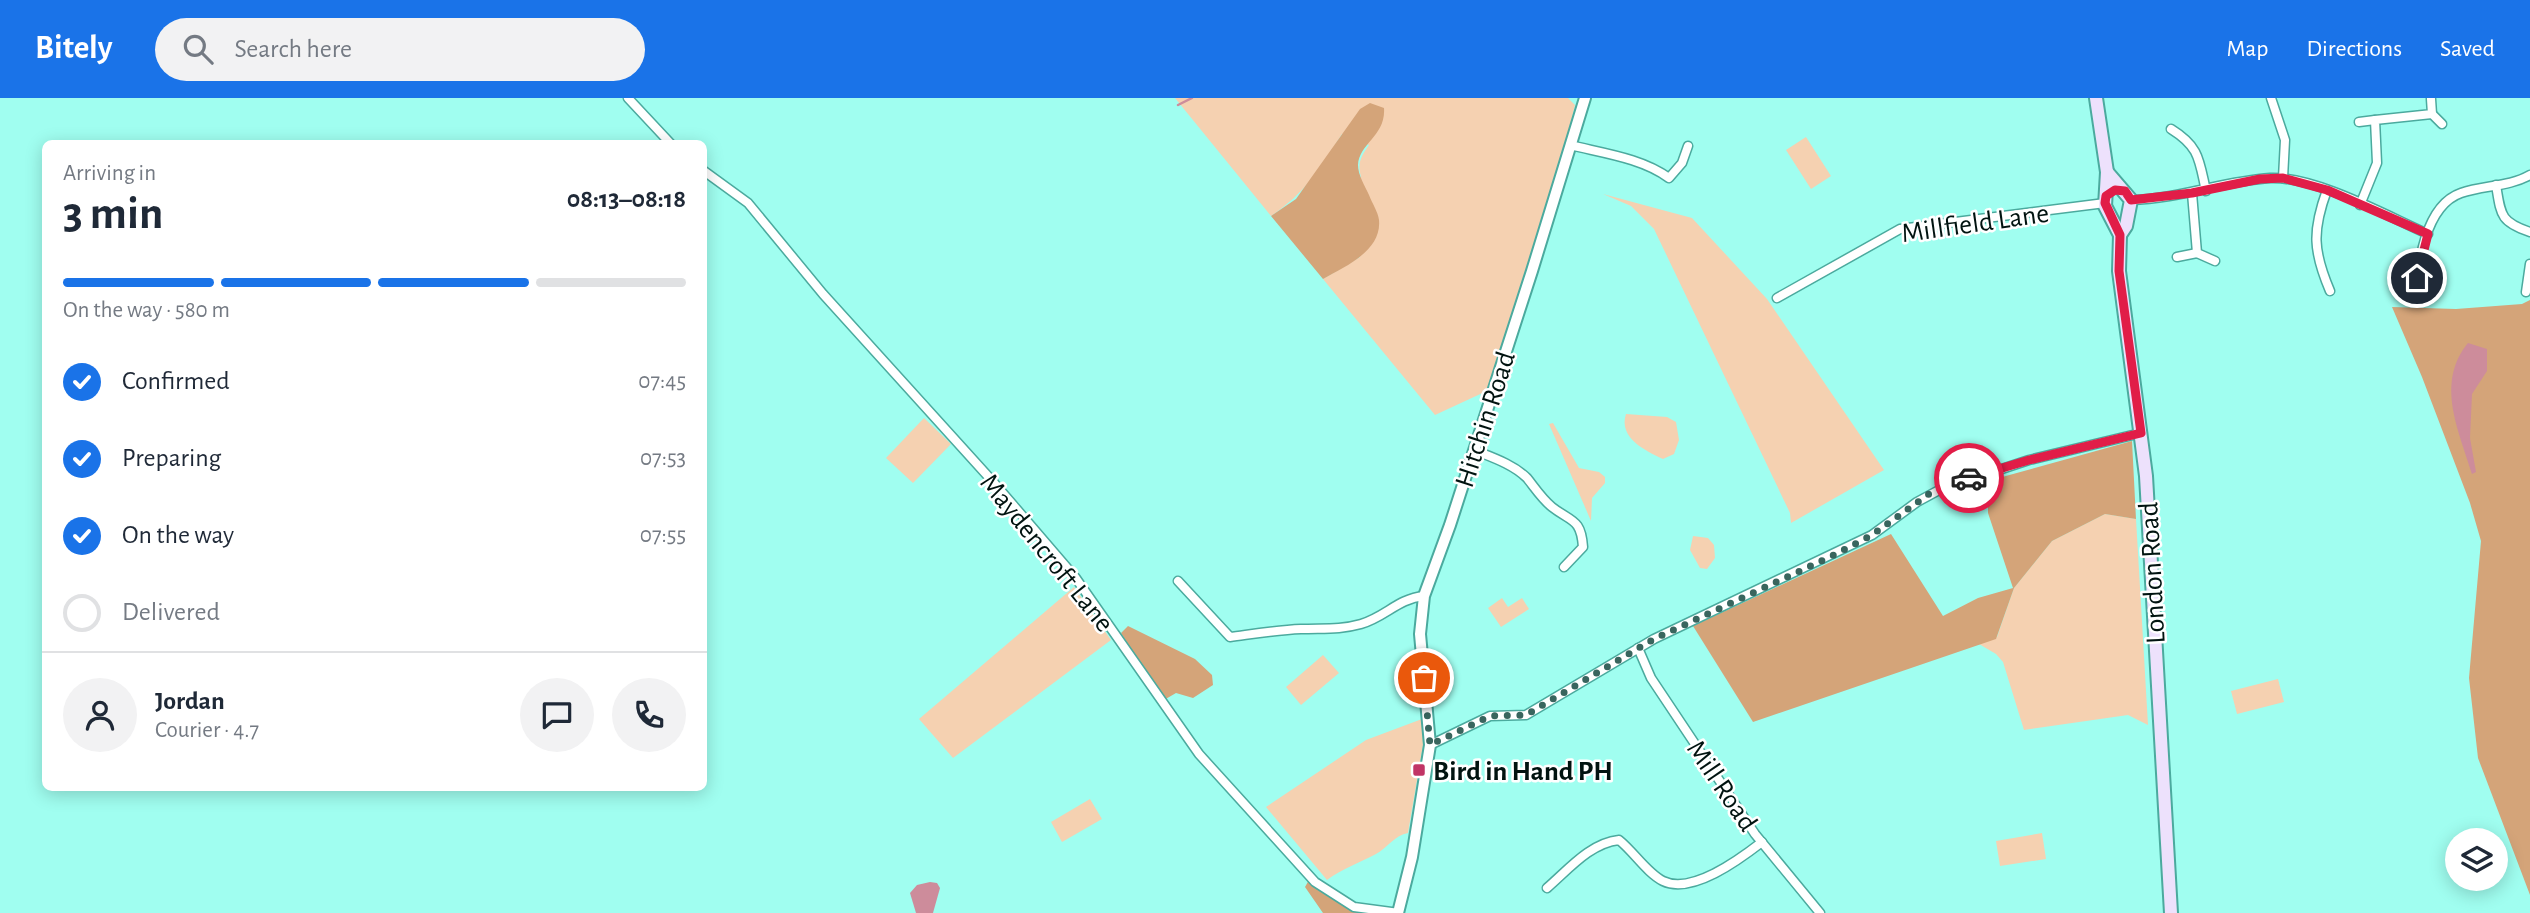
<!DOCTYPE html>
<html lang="en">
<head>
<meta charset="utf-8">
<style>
  :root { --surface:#fff; --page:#f2f2f3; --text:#1f2937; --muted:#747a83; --line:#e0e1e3; --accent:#1a73e8 }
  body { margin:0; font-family:"Alegreya Sans",sans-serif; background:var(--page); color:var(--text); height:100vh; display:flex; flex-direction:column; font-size:26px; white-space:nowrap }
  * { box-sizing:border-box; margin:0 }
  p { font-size:23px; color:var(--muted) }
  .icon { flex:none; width:38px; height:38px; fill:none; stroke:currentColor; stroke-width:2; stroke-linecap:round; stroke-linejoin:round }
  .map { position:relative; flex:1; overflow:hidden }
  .panel { position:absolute; left:42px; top:42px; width:665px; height:651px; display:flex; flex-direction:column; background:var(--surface); border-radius:10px; box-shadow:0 4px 18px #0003 }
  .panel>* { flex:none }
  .fabs { position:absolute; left:2445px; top:730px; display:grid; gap:14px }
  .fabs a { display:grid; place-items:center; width:63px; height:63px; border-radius:50%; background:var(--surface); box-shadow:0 4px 18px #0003; font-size:35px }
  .pin { position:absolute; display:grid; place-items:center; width:60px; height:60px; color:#fff; margin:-30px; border:4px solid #fff; border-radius:50%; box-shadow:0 2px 7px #0007 }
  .courier { position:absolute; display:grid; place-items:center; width:70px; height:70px; margin:-35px; border:5px solid #e11d48; border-radius:50%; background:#fff; color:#222; box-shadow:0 2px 9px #0007 }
  .summary em { font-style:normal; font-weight:700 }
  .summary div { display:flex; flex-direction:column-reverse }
  .summary { display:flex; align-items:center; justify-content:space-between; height:119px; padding:0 21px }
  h1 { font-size:46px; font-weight:700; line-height:52px }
  .bar { display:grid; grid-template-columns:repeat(4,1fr); gap:10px 7px; align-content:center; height:84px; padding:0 21px }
  .bar i { height:9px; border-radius:5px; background:var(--line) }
  .bar .current { background:var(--accent) }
  .bar p { grid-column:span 4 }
  .line { display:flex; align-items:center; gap:18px; padding:0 21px; border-top:2px solid var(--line) }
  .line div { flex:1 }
  .round { display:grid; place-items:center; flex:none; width:74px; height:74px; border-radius:37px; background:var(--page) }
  ol { padding:0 21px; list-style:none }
  li { display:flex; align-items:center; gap:21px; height:77px }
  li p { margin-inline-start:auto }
  li .icon { padding:7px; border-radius:50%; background:var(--accent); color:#fff; stroke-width:4 }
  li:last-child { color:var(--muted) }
  li i { width:38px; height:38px; border:4px solid var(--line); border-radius:50% }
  header { display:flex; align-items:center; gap:42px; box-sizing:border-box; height:98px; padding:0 35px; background:var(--accent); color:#fff }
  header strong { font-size:33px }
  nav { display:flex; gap:38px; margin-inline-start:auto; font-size:24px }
  .search { width:490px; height:63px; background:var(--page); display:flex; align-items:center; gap:18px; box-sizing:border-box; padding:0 24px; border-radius:38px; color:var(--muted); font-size:26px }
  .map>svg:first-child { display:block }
  .green { fill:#f5d1b1 }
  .forest { fill:#d4a479 }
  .water { fill:#cd8c9b }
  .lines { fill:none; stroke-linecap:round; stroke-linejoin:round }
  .stream { stroke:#cd8c9b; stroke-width:2.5 }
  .minor-casing { stroke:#4baa9e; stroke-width:11 }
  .tertiary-casing { stroke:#4baa9e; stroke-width:14 }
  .secondary-casing { stroke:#4baa9e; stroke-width:16 }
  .minor { stroke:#fff; stroke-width:8 }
  .tertiary { stroke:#fff; stroke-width:10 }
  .secondary { stroke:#ede1fc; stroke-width:12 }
  .done { stroke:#39655e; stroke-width:7; stroke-dasharray:0 12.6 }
  .route { stroke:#e11d48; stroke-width:9 }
  .poi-dot { fill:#c13466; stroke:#fff; stroke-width:2.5 }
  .labels { text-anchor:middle; stroke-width:5; stroke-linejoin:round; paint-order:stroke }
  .street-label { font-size:28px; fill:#011310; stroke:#fff }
  .poi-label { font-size:28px; font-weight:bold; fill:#011310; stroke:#fff; text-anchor:start }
</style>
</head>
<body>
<header>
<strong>Bitely</strong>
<div class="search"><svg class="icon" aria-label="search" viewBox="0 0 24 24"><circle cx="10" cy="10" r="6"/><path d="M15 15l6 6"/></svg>Search here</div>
<nav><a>Map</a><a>Directions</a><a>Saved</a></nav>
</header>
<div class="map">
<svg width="2530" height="815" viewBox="0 0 2530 815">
  <rect width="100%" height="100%" fill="#a0fef0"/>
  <g class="green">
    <path d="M1175,0h393l7,7 -23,94 -63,191 -54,25 -112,-136 37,-22 1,-80c-4,-14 0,-21 8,-32l-27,-11c-23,36 -36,58 -71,82z"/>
    <polygon points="1806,39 1831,78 1811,91 1786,52"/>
    <polygon points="1603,96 1692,120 1767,201 1884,372 1791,425 1790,415 1654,131 1631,108"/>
    <path d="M1626,316l41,3 9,5 3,18 -5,14 -11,5c-17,-8 -45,-21 -37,-45z"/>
    <polygon points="924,320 951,346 913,385 886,360"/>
    <polygon points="1553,325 1579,370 1599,374 1605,379 1605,385 1592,400 1591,423 1549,326"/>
    <polygon points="2105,416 2136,421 2148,627 2128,617 2024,632 2003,564 1996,556 1979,546 1997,539 2014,490 2052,443"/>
    <polygon points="1693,438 1708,440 1714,447 1715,460 1707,471 1700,470 1690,452"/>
    <polygon points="1074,489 1111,542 953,660 919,621"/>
    <polygon points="1502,500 1508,509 1522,500 1529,511 1501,529 1488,510"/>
    <polygon points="1323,557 1339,575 1301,607 1286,589"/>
    <polygon points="2278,581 2284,604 2237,616 2231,593"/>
    <path d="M1422,621l1,26 -15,88c-13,2 -21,15 -32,21 -17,9 -34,15 -49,26l-61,-73 100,-67z"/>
    <polygon points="1090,701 1102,721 1062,744 1051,724"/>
    <polygon points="2042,735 2046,761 2000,768 1996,743"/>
  </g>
  <g class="forest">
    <path d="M1370,5l14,5c2,28 -25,35 -26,57 0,10 7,21 11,30 3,8 9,17 10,25 3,31 -35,47 -56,59l-52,-63 25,-17 64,-90z"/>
    <polygon points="2530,202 2530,797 2478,660 2469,580 2481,443 2470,405 2422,279 2392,209 2456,211 2522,206"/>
    <polygon points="2132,343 2136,421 2105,416 2052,443 2014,490 1996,541 1753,624 1693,528 1891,436 1943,518 1978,500 2013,490 1988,415 1988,400 1984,384"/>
    <polygon points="1128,528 1195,561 1212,577 1213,587 1193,600 1176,595 1164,602 1121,535"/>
    <polygon points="1309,782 1341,805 1378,815 1323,815 1305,789"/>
  </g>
  <g class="water">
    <path d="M2468,245l19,6v22l-15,23 -2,44 6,34 -4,2c-13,-43 -37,-91 -4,-131z"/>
    <polygon points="930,784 937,785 940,790 933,815 916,815 910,795 917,787"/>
  </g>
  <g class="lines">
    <polyline class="stream" points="1178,7 1192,0"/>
    <defs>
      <g id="minor">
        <polyline points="628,0 671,46"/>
        <polyline points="2271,0 2285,42 2283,80"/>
        <polyline points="2432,16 2442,26"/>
        <polyline points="2359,24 2375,22"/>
        <path d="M2171,31c29,18 28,31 35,62"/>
        <path d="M1570,47c32,8 72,13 99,33l13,-15 6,-17"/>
        <polyline points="704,73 748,105 823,196 995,386 1075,479 1199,656 1315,784 1354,809 1399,815"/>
        <path d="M2496,87c5,30 4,37 34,47"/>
        <path d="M2327,92c-15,41 -14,61 3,101"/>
        <polyline points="2192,95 2197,155 2215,163"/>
        <path d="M2131,102c48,-1 93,-19 139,-22 45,-2 115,37 158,56"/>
        <polyline points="2360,107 2377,65 2375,22 2432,16 2431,1"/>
        <polyline points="2177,159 2197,155"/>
        <polyline points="2526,194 2530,166"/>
        <polyline points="1777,200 1900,131 2105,105"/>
        <path d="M2419,201c-4,-33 7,-94 42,-106 22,-8 48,-6 69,-18"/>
        <path d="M1474,352c17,7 39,14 53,28 8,10 15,21 25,29 19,15 29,11 31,40l-19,20"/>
        <path d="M1178,483l52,56c23,-3 47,-7 71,-8 21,-1 39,1 60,-5 26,-8 36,-25 63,-28"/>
        <polyline points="1638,550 1651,580 1755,736 1820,815"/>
        <polyline points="1430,647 1490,618 1526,617 1654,541 1872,437 1917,404 1941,391 2029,362 2141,335"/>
        <path d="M1547,790c21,-18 43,-45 72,-48 15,12 28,33 44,41 29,14 77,-22 99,-39"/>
      </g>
      <polyline id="tertiary" points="1398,815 1412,759 1430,647 1420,536 1424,498 1450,427 1532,173 1585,0"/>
      <g id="secondary">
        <polyline points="2096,0 2107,74 2105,108 2120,137 2119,173 2146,378 2171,815"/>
        <polyline points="2107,74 2131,102 2126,128 2120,137"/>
      </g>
    </defs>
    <use href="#minor" class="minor-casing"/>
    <use href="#tertiary" class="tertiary-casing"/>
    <use href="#secondary" class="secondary-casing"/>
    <use href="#minor" class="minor"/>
    <use href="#tertiary" class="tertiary"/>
    <use href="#secondary" class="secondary"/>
  </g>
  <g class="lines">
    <polyline class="done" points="1424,580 1430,647 1490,618 1526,617 1654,541 1832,458 1872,437 1929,396 1969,380"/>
    <polyline class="route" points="1969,380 2029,362 2141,335 2119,173 2120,137 2105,105 2106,98 2115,92 2125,93 2131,102 2192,95 2260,81 2283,80 2327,92 2428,136 2417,180"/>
  </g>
  <rect class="poi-dot" x="1412" y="665" width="14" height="14" rx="3.5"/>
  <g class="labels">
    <g class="street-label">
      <text transform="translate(1975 124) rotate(-8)" y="10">Millfield Lane</text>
      <text transform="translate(1484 321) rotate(-72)" y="10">Hitchin Road</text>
      <text transform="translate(1048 454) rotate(51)" y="10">Maydencroft Lane</text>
      <text transform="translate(2151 475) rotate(-93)" y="10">London Road</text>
      <text transform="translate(1723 687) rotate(56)" y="10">Mill Road</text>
    </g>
    <g class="poi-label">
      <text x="1433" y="682">Bird in Hand PH</text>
    </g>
  </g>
</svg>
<div class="fabs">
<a><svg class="icon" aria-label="layers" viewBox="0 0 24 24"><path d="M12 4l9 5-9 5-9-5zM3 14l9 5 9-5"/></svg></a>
</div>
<div class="pin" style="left:1424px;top:580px;background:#ea580c"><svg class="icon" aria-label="bag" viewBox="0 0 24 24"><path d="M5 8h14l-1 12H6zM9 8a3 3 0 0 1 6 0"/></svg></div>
<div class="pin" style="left:2417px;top:180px;background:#1f2937"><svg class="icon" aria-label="home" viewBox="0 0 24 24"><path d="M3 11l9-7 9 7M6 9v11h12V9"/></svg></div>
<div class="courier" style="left:1969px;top:380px"><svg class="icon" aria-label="car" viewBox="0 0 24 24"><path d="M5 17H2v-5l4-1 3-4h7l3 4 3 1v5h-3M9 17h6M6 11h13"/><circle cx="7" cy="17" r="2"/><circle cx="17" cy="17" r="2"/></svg></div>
<section class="panel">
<div class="summary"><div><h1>3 min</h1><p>Arriving in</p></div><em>08:13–08:18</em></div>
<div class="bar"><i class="current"></i><i class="current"></i><i class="current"></i><i></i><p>On the way · 580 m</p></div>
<ol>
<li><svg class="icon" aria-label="check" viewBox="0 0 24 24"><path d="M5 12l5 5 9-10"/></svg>Confirmed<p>07:45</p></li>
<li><svg class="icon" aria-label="check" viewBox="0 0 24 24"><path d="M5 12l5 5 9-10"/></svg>Preparing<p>07:53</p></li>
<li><svg class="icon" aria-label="check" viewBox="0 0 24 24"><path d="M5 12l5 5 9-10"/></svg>On the way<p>07:55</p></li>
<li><i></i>Delivered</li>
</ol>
<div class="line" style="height:126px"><a class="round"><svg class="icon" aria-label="person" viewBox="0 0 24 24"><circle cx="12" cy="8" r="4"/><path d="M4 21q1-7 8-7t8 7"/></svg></a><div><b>Jordan</b><p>Courier · 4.7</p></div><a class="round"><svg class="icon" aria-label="chat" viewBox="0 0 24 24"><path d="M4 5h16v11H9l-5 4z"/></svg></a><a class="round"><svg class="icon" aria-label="phone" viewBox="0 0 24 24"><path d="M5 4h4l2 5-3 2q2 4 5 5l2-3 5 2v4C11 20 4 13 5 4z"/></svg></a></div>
</section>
</div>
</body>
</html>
